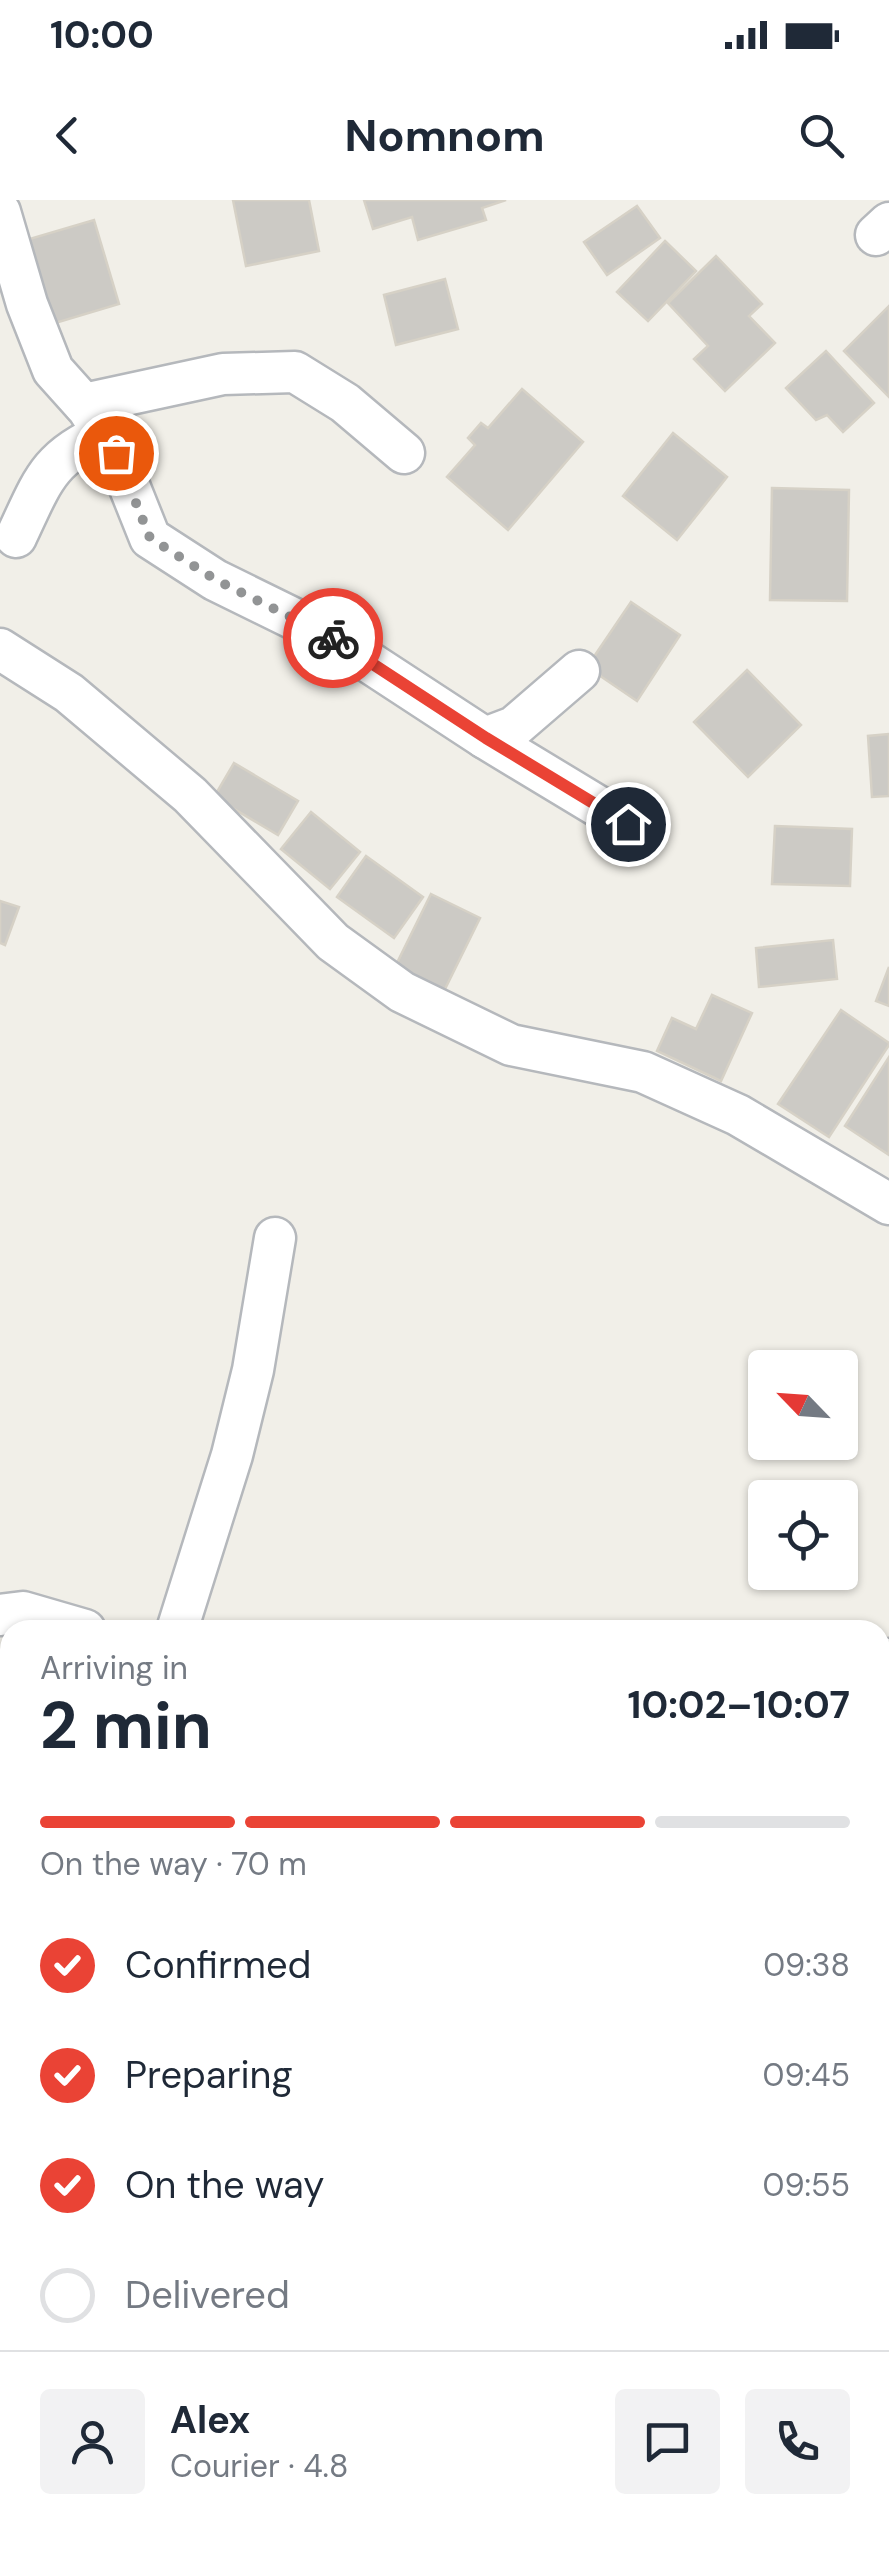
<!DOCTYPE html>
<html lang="en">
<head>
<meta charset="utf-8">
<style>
  :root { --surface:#fff; --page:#f2f2f3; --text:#1f2937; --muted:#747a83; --line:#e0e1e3; --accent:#ea4335 }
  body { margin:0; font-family:"DM Sans",sans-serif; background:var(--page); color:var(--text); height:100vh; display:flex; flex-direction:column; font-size:38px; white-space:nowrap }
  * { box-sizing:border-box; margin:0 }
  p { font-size:32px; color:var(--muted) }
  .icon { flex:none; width:55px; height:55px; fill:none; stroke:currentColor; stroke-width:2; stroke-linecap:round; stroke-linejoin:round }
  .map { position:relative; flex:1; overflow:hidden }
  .details { position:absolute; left:0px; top:1420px; width:890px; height:930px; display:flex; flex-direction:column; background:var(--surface); border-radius:30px 30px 0 0; box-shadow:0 2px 8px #0004 }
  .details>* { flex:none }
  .needle { width:65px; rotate:295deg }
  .tools { position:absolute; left:748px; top:1150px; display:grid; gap:20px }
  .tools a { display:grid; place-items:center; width:110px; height:110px; border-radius:10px; background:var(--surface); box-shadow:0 2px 8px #0004; font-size:50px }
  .pin { position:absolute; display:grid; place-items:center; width:85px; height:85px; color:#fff; margin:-42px; border:5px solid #fff; border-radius:50%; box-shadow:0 2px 10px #0007 }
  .courier { position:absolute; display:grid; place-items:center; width:100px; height:100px; margin:-50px; border:8px solid #ea4335; border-radius:50%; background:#fff; color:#222; box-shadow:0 2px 12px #0007 }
  .head em { font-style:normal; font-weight:700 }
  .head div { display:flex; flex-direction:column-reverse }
  .head { display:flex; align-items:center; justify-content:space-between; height:170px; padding:0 40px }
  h1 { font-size:65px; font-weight:700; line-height:75px }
  .bar { display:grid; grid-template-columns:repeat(4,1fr); gap:15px 10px; align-content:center; height:120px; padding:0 40px }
  .bar i { height:12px; border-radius:8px; background:var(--line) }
  .bar .current { background:var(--accent) }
  .bar p { grid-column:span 4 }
  .line { display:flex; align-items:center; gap:25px; padding:0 40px; border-top:2px solid var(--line) }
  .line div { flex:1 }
  .round { display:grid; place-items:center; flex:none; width:105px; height:105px; border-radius:10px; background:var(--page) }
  ol { padding:0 40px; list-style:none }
  li { display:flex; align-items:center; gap:30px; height:110px }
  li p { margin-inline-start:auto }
  li .icon { padding:10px; border-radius:50%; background:var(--accent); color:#fff; stroke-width:4 }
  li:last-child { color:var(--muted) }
  li i { width:55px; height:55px; border:5px solid var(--line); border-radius:50% }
  .status { display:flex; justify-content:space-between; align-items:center; height:70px; padding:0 50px; background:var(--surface); direction:ltr }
  .status svg { height:28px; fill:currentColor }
  header { display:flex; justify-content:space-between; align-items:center; height:130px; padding:0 40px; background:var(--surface); font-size:45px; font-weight:700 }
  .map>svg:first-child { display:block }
  .building { fill:#cccac5; stroke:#d6d1c6; stroke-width:2.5 }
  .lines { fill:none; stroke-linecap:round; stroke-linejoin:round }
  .street-casing { stroke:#b5b8bc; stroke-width:45 }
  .path { stroke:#9cc7a9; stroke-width:6; stroke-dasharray:10 5; stroke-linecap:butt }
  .street { stroke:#fff; stroke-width:40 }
  .done { stroke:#929495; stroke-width:10; stroke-dasharray:0 18 }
  .route { stroke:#ea4335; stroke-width:12 }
</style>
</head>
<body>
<div class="status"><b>10:00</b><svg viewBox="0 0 49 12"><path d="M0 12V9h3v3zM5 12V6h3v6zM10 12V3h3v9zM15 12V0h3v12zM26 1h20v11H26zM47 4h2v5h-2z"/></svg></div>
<header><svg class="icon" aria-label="back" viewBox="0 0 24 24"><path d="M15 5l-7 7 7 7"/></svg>Nomnom<svg class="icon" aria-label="search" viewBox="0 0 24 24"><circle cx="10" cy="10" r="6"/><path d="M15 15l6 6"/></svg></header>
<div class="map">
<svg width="889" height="2350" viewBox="0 0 889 2350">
  <rect width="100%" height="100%" fill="#f1efe8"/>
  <g class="building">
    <polygon points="233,0 309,0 319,51 246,66"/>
    <polygon points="364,0 506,0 482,8 486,20 418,40 412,17 373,29"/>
    <polygon points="637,6 660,38 607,75 584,42"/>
    <polygon points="94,20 119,104 52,124 26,40"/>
    <polygon points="665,41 696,71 648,121 617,92"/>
    <polygon points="716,56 762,104 749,116 775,143 725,191 694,159 708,146 668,103"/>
    <polygon points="445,79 458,129 396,145 384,95"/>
    <polygon points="889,106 889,197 844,151"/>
    <polygon points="826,151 874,203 843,232 827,215 816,220 786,188"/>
    <polygon points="522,189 583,242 508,330 447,277 475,245 468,238 481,223 488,228"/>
    <polygon points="673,233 727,277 677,340 623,296"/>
    <polygon points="772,288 849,290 847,401 770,400"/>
    <polygon points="631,402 680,435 637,501 587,467"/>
    <polygon points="747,470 801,525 748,577 694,522"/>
    <polygon points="889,534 889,596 872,597 868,536"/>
    <polygon points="234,563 298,601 278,635 214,597"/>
    <polygon points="311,612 360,652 330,689 281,649"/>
    <polygon points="775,626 852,629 850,686 772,684"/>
    <polygon points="366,656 423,697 394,738 337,697"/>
    <polygon points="431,694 480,718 444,791 395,767"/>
    <polygon points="0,701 19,707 5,745 0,743"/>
    <polygon points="833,740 837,779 759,787 756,748"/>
    <polygon points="889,767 889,806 876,801"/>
    <polygon points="712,795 752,813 721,881 657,851 672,818 696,829"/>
    <polygon points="841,810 889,843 889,845 829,937 778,904"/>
    <polygon points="889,857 889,955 845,926"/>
  </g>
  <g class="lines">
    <defs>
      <g id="street">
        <polyline points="0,12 27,104 53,170 88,209 116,253 150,338 215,380 329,436 485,538 629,625"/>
        <polyline points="876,35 889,23"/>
        <polyline points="84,204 223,174 295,172 345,203 404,253"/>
        <path d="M16,337c25,-52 31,-80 88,-103"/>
        <polyline points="0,449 69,493 190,595 333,742 402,792 511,845 643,872 738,915 889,1004"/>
        <polyline points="485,538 514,527 579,471"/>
        <polyline points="0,1415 23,1412 85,1430"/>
        <polyline points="177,1430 232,1255 253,1170 275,1038"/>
        <polyline points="880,1480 889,1459"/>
        <polyline points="880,1585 889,1587"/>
        <polyline points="887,1771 889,1772"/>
        <polyline points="0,2162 10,2162"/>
        <polyline points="366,2340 385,2350"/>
        <polyline points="247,2350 251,2340"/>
        <polyline points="509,2350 514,2340"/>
      </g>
    </defs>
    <use href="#street" class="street-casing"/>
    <polyline class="path" points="0,2270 10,2232"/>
    <use href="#street" class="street"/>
  </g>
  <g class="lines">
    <polyline class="done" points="116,253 150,338 216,380 333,438"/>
    <polyline class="route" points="333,438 486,538 628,624"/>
  </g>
</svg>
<div class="tools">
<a><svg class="needle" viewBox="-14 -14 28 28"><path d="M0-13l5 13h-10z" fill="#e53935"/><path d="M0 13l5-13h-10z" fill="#747a83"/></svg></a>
<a><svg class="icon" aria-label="locate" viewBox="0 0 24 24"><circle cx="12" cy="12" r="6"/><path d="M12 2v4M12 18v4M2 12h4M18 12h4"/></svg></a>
</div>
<div class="pin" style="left:116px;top:253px;background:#ea580c"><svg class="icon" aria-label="bag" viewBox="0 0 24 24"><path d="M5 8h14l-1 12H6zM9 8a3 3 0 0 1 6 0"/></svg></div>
<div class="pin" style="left:628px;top:624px;background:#1f2937"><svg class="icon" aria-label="home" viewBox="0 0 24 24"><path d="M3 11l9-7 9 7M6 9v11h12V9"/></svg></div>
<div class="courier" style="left:333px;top:438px"><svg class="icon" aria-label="bike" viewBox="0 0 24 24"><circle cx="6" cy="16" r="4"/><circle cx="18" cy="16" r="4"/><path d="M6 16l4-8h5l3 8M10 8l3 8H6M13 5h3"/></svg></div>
<section class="details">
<div class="head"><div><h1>2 min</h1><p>Arriving in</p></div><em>10:02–10:07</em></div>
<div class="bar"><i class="current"></i><i class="current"></i><i class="current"></i><i></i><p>On the way · 70 m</p></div>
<ol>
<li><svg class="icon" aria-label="check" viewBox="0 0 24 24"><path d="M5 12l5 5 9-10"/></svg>Confirmed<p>09:38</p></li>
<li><svg class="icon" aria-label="check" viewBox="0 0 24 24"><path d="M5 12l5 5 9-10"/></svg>Preparing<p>09:45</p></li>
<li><svg class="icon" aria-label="check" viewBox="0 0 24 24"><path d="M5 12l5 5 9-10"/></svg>On the way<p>09:55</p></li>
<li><i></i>Delivered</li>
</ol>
<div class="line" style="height:180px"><a class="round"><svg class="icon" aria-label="person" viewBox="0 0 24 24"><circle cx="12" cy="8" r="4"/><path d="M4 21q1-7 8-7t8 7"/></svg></a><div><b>Alex</b><p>Courier · 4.8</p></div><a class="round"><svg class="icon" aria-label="chat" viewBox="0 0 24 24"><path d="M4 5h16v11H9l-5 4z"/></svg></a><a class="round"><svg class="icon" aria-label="phone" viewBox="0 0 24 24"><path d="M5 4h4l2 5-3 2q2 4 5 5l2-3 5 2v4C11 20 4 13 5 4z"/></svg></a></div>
</section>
</div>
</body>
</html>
